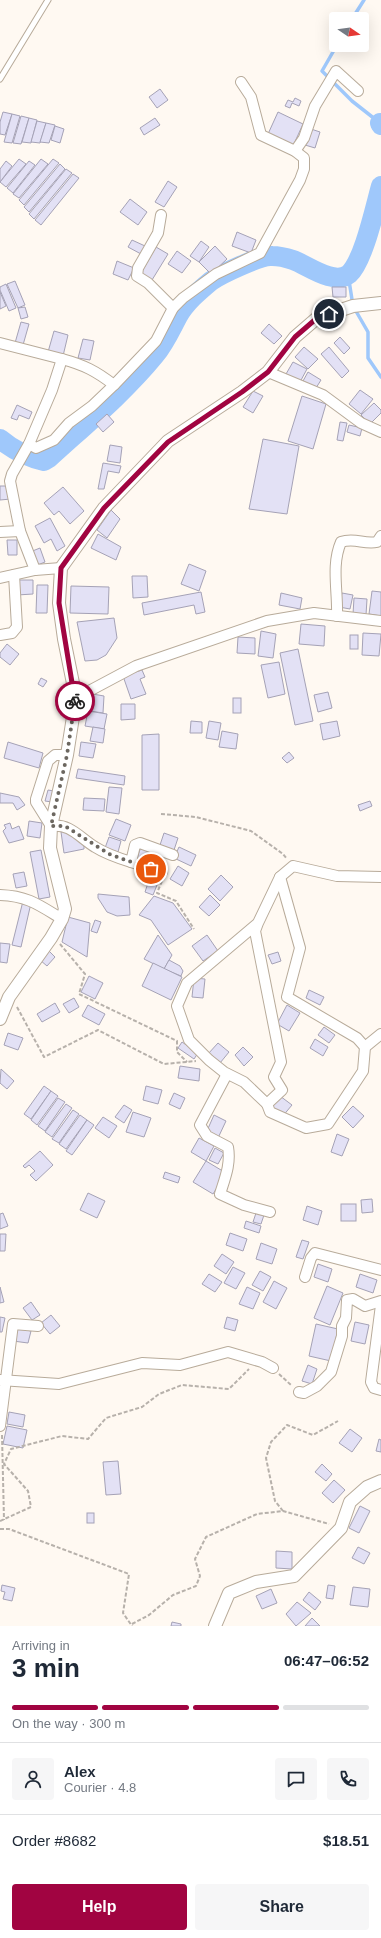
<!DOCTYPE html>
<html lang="en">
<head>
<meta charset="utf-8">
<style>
  :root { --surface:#fff; --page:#f6f6f7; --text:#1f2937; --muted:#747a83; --line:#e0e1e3; --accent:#a10441 }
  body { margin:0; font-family:Helvetica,sans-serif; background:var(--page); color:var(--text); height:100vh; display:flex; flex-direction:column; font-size:15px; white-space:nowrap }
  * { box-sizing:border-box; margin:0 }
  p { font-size:13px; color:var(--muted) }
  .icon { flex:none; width:22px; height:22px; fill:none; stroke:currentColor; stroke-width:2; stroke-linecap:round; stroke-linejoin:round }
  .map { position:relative; height:1626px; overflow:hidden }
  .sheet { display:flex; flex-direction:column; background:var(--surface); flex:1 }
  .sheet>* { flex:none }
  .needle { width:26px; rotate:103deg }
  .controls { position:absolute; left:329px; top:12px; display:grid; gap:8px }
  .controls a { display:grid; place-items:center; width:40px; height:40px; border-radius:4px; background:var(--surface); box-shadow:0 4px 16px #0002; font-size:20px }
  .pin { position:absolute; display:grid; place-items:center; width:34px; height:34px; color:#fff; margin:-17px; border:2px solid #fff; border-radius:50%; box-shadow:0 1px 4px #0007 }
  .courier { position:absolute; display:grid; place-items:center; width:40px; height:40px; margin:-20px; border:3px solid #a10441; border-radius:50%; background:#fff; color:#222; box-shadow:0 1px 5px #0007 }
  .summary em { font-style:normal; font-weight:800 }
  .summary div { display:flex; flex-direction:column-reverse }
  .summary { display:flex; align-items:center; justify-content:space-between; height:68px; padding:0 12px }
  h1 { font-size:26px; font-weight:800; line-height:30px }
  .bar { display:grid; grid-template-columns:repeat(4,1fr); gap:6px 4px; align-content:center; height:48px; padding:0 12px }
  .bar i { height:5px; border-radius:3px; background:var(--line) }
  .bar .selected { background:var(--accent) }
  .bar p { grid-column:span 4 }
  .line { display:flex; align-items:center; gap:10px; padding:0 12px; border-top:1px solid var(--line) }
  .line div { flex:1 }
  .round { display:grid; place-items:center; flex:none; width:42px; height:42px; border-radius:4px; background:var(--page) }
  .button { display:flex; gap:8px; margin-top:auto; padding:8px 12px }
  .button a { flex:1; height:46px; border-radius:4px; background:var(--accent); color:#fff; font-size:16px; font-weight:800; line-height:46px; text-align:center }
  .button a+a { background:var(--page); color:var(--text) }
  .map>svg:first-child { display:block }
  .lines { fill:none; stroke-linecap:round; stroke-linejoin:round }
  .stream { stroke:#9fc8fb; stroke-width:3.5 }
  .river { stroke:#9fc8fb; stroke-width:20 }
  .building { fill:#e3e1f5; stroke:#a5a2b6 }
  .service-casing { stroke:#b8ab9a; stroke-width:7 }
  .minor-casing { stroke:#b8ab9a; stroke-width:12 }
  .tertiary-casing { stroke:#b8ab9a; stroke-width:14 }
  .path { stroke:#b7b1ab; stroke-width:2; stroke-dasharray:4 2; stroke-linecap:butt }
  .service { stroke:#fff; stroke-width:5 }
  .minor { stroke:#fff; stroke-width:10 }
  .tertiary { stroke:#fff; stroke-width:12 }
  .done { stroke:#6c6760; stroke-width:4; stroke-dasharray:0 7.2 }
  .route { stroke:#a10441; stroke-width:5 }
</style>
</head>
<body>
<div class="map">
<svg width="381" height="1626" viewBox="0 0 381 1626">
  <rect width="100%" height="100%" fill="#fff9f2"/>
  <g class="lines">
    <g class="stream">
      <polyline points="352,19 364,0"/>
      <polyline points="337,45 322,71 352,101 380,123"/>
      <polyline points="348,274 353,306 368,332 368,358 381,377"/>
    </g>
    <g class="river">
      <polyline points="380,123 381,125"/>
      <path d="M0,439c13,11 27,18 44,22l5,-3c36,-33 75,-65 106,-103 10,-12 16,-26 23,-39 8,-14 21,-25 33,-35 10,-7 50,-26 61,-25 6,0 15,2 21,4 14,5 41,26 56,14 15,-14 26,-67 32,-88"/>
    </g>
  </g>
  <g class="building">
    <polygon points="160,89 168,100 157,108 149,97"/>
    <polygon points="295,98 301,101 299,106 292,103 290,108 285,106 288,100 293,102"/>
    <polygon points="3,112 12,114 5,135 0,134 0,122"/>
    <polygon points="278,112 303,124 293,146 268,134"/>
    <polygon points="12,114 20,116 12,143 4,142"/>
    <polygon points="21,116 29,118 21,144 13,143"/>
    <polygon points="29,118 37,120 31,143 22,142"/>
    <polygon points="155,118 160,125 144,135 140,128"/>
    <polygon points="37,121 46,123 40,143 31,142"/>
    <polygon points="46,123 55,125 49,143 40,142"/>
    <polygon points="55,126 64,129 60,143 51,140"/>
    <polygon points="311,129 320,132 315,148 305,145"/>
    <polygon points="19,159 26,164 6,187 0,182"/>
    <polygon points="41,159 48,164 19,198 13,194"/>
    <polygon points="53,159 59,163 24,205 19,200"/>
    <polygon points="6,161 12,166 0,182 0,169"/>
    <polygon points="29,161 35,165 13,193 7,188"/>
    <polygon points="60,164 65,169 29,212 24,207"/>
    <polygon points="66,169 72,173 34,219 29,214"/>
    <polygon points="73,174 79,178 41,225 35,220"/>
    <polygon points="168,181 177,187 164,207 155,202"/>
    <polygon points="130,199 147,212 138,225 120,212"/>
    <polygon points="237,232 256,240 251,253 232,246"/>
    <polygon points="132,240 145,246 141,254 128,247"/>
    <polygon points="201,241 209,247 199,262 190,256"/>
    <polygon points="215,246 227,259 211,274 199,262"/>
    <polygon points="156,247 168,254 152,280 141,273"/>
    <polygon points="177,251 191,261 182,273 168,264"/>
    <polygon points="117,261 134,268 128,280 113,274"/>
    <polygon points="15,281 25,305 18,308 7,284"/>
    <polygon points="6,284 16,308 9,311 0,290 0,287"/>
    <polygon points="332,287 346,287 346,297 333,297"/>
    <polygon points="0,292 6,306 0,309"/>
    <polygon points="25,307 28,317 21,319 18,308"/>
    <polygon points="21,322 29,324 23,345 15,343"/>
    <polygon points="269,324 282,336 274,344 261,333"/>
    <polygon points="54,331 68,335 63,356 48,352"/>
    <polygon points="340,337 350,348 344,354 334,343"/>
    <polygon points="83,339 94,341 90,360 78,358"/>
    <polygon points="304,347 318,359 308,369 295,357"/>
    <polygon points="329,347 349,371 342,378 321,354"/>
    <polygon points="293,362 307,369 300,382 286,374"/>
    <polygon points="308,372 321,380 316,388 303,381"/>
    <polygon points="360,390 373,399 361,414 349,404"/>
    <polygon points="253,391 263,396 253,413 243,407"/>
    <polygon points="302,396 326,404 313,449 288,441"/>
    <polygon points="374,403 381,410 381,413 370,424 361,415"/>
    <polygon points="17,405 32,412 29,419 19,415 17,420 11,418"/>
    <polygon points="107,414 114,422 103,432 96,424"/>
    <polygon points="340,422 347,423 343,441 337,440"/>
    <polygon points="349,425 362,428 360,436 347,432"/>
    <polygon points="263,439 299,446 287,514 249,509"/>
    <polygon points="110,445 122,447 120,463 107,461"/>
    <polygon points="103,463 121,466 119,473 108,471 104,489 98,489"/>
    <polygon points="0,486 8,486 11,499 0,500"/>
    <polygon points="63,487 84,511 70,524 59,511 54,515 44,503"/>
    <polygon points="111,510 120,519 107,538 97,530"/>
    <polygon points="50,518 65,546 57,551 51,539 44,543 35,526"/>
    <polygon points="98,534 121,547 116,560 91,548"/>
    <polygon points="7,540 17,540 17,555 8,555"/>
    <polygon points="40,548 45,562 35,566 30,552"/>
    <polygon points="189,564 206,571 199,591 181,584"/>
    <polygon points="132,576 147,576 148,597 133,598"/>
    <polygon points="17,580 33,580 33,594 17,595"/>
    <polygon points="37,585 48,585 47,613 36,613"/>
    <polygon points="71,586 109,587 108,614 70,613"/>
    <polygon points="372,591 381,592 381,616 369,614"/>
    <polygon points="201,592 205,612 196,614 194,605 144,615 142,603"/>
    <polygon points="281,593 302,598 300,609 279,605"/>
    <polygon points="342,593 353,595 350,609 339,607"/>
    <polygon points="354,598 367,599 366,615 353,614"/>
    <polygon points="114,618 117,638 106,655 97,660 85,661 77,622"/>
    <polygon points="301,624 325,626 324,646 299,644"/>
    <polygon points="261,631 276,634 273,658 258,656"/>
    <polygon points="363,633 381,634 379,656 362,655"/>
    <rect x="350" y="635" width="8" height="14"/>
    <polygon points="238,637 255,638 255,654 237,653"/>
    <polygon points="7,644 19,654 10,665 0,657 0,653"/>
    <polygon points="298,649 313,721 295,725 280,653"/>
    <polygon points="279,662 285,694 268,698 261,665"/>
    <polygon points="142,670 145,677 140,679 146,694 131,699 123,676"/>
    <polygon points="41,678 47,681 43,687 38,684"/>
    <polygon points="328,692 332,708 318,712 314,695"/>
    <polygon points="87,693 104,696 103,713 84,710"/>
    <rect x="233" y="698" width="8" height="15"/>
    <polygon points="121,704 135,704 135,719 121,720"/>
    <polygon points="88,711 107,714 104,729 85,726"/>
    <polygon points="191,721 202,722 202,733 190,733"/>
    <polygon points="209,721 221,723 218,740 206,738"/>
    <polygon points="337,721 340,736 323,740 320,724"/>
    <polygon points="93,727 105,729 103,743 90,741"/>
    <polygon points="222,731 238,734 236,749 219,747"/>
    <polygon points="159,734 159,790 142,790 142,735"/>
    <polygon points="8,742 43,753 39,768 4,758"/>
    <polygon points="81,742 96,744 93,758 79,756"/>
    <polygon points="289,752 294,758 287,763 282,758"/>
    <polygon points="78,769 125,776 124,785 76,778"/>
    <polygon points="109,787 122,788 119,814 106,812"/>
    <polygon points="48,790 54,791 52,802 45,801"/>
    <polygon points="0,793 19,797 25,805 17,810 13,803 0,803"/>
    <polygon points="84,798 105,799 104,811 83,810"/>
    <polygon points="370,801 372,806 360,811 358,805"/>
    <polygon points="116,819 131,825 125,841 109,835"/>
    <polygon points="29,821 42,823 40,838 27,836"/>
    <polygon points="10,823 12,829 19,826 24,839 9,843 3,831 6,828 4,825"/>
    <polygon points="67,831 84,844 84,849 64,853 61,832"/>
    <polygon points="164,833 178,838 174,850 160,845"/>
    <polygon points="109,837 121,841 118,852 105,848"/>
    <polygon points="141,847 158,853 154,865 137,858"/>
    <polygon points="179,847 196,855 191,866 174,858"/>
    <polygon points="41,850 50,897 39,899 30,852"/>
    <polygon points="178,866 189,873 182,886 170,879"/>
    <polygon points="152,871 161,875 153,895 145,892"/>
    <polygon points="24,872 27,886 16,888 13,874"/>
    <polygon points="221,875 233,887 220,901 208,889"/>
    <polygon points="98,894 129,897 130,915 117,916 107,912 98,898"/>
    <polygon points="210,895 220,905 209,916 199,907"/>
    <polygon points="154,896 173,903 192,929 168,945 151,920 139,915"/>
    <polygon points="23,901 31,903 21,947 12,945"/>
    <polygon points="68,917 90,923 87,957 62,942"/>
    <polygon points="95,920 101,922 97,933 91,931"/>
    <polygon points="158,935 172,955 164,969 144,959"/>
    <polygon points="207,935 218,951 203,961 192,946"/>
    <polygon points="0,943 10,944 7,963 0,962"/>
    <polygon points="49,951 55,957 47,966 40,960"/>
    <polygon points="278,952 281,961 272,964 268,955"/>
    <polygon points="169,960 180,966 183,971 181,976 164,969"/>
    <polygon points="153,963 182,977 171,1000 142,986"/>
    <polygon points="89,976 103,983 95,999 81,992"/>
    <polygon points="194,978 205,979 203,998 192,997"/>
    <polygon points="309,990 324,997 320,1005 306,998"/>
    <polygon points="74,998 79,1007 69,1013 63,1004"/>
    <polygon points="55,1003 60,1012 42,1022 37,1014"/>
    <polygon points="88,1005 105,1014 99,1025 82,1016"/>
    <polygon points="287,1005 300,1013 289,1031 277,1024"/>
    <polygon points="324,1027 335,1035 329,1043 318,1035"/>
    <polygon points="8,1033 23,1038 18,1050 4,1045"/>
    <polygon points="315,1039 328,1047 323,1056 310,1048"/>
    <polygon points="182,1042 198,1053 194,1059 178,1048"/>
    <polygon points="218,1043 229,1052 220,1063 208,1054"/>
    <polygon points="243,1047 253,1057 244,1066 235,1055"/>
    <polygon points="180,1066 200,1069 199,1081 178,1078"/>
    <polygon points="1,1069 14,1081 7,1089 0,1083"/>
    <polygon points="44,1086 51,1091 31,1119 24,1114"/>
    <polygon points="146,1086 162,1090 158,1104 143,1100"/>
    <polygon points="51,1091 58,1096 37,1125 31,1120"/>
    <polygon points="174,1093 185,1098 180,1109 169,1104"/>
    <polygon points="280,1096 292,1105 282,1117 271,1108"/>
    <polygon points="58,1098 65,1102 45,1131 38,1126"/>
    <polygon points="66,1104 72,1108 52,1137 45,1132"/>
    <polygon points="124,1105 132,1110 124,1123 115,1117"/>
    <polygon points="353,1106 364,1116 353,1128 342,1117"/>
    <polygon points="73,1110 79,1114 59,1143 52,1139"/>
    <polygon points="133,1112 151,1118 144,1137 126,1132"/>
    <polygon points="80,1115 87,1120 66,1149 59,1144"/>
    <polygon points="214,1115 226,1121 218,1138 206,1133"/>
    <polygon points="103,1117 117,1126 109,1138 95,1128"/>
    <polygon points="87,1120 94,1125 72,1155 66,1151"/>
    <polygon points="337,1134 349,1139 342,1156 331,1152"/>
    <polygon points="199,1138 214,1146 206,1161 191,1152"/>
    <polygon points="215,1148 224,1153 218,1164 209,1160"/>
    <polygon points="40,1151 53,1165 36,1181 30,1175 35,1171 29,1165 25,1168 23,1166"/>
    <polygon points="206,1161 226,1173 213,1194 193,1182"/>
    <polygon points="165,1172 180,1177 178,1183 163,1178"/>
    <polygon points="88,1193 105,1201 97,1218 80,1210"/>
    <polygon points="372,1199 373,1212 362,1213 361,1200"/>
    <rect x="341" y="1204" width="15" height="17"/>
    <polygon points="307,1206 322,1211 318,1225 303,1220"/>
    <polygon points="3,1213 8,1226 0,1229 0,1214"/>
    <polygon points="256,1213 264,1215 261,1224 253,1222"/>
    <polygon points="246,1221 261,1226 259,1233 244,1228"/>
    <polygon points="230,1233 247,1239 243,1251 226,1245"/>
    <polygon points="0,1234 6,1234 5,1251 0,1251"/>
    <polygon points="302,1240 309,1242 303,1259 296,1257"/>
    <polygon points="261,1243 277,1249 272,1264 256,1259"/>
    <polygon points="222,1254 234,1262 226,1274 214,1266"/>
    <polygon points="318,1264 332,1269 328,1282 314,1277"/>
    <polygon points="233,1267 245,1273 236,1289 224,1283"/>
    <polygon points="260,1271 271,1277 263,1291 252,1285"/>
    <polygon points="209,1274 222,1282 215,1292 202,1284"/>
    <polygon points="360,1274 377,1280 373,1293 356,1287"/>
    <polygon points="274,1281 287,1288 276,1309 263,1302"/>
    <polygon points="327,1286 343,1293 330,1325 314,1318"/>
    <polygon points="0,1287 4,1302 0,1303"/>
    <polygon points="247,1287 260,1293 253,1309 239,1304"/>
    <polygon points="31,1302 40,1315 32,1320 23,1308"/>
    <polygon points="51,1315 60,1326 50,1334 41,1323"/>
    <polygon points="0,1317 5,1318 2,1332 0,1332"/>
    <polygon points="227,1317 238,1320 235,1331 224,1328"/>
    <polygon points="355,1322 369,1325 365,1344 351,1341"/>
    <polygon points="316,1324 338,1329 331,1361 309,1356"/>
    <polygon points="16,1328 31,1331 28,1343 13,1341"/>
    <polygon points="308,1365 317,1369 312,1384 302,1381"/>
    <polygon points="9,1412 25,1415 23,1427 7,1424"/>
    <polygon points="7,1426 27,1430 23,1448 3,1444"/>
    <polygon points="350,1429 362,1438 352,1452 339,1443"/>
    <polygon points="379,1439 381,1440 381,1452 376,1451"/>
    <polygon points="118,1461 121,1494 106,1495 103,1462"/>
    <polygon points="322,1464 332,1474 326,1481 315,1472"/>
    <polygon points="334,1480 345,1490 333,1503 322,1493"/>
    <polygon points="360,1506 370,1511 359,1533 349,1528"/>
    <rect x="87" y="1513" width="7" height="10"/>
    <polygon points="358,1547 370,1553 364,1564 352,1558"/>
    <polygon points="276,1551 292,1552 292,1569 276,1568"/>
    <polygon points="2,1585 15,1588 12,1601 3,1599 5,1592 1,1591"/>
    <polygon points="328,1585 335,1586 333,1599 326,1598"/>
    <polygon points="353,1587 370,1589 368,1607 350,1605"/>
    <polygon points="271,1589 277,1603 262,1609 256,1596"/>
    <polygon points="309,1592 321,1602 315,1610 303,1600"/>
    <polygon points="297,1602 311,1613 296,1626 286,1614"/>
    <polygon points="312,1618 320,1626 305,1626"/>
    <polygon points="172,1622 181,1624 181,1626 171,1626"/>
  </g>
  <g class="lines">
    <defs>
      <polyline id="service" points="0,79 48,0"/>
      <g id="minor">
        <polyline points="295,151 304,138 315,106 336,71 358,91"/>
        <polyline points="161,215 158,233 138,268 137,276 148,283 173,308"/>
        <polyline points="0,343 62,359 52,390 29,444 36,448 54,440 69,423 92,406 114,385 156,341 173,308 183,298 216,274 260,253 300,180 304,169 304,158 295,151 261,135 251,97 241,82"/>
        <path d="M62,359c22,6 34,12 52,26"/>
        <polyline points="268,372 323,395 361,423 381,432"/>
        <polyline points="29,444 12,474 10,481 20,531 35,570"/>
        <polyline points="0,532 20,531"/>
        <polyline points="0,578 35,570 61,568"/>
        <path d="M337,616c1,-25 -6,-51 4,-74 14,-5 23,3 36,0l4,-6"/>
        <polyline points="0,635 12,633 17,627 14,575"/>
        <polyline points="76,698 136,666 267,621 314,613 381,621"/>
        <path d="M67,755h-12l-7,6 -12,38v3l15,24c19,-3 29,12 44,21 11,7 23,11 36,15l4,-17 5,-2 33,12"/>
        <polyline points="131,862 162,872"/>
        <polyline points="280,877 300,948 287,997 357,1038 365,1047"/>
        <path d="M0,895c28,1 39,10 62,24"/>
        <polyline points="258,923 255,931 281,1062 274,1077 282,1090 267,1104 244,1082 224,1072 209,1060 189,1040 177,1006 187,983 258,923 280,877 293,866 337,876 381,877"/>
        <path d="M227,1074l-27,51 7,11 21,11c3,17 -3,31 -8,47l24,11 26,7"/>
        <polyline points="267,1104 270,1112 306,1128 328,1124 363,1071 365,1047 381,1034"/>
        <polyline points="305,1277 311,1258 315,1253 381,1270"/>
        <polyline points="381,1305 371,1382 374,1388 381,1390"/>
        <polyline points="0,1380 59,1384 142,1363 180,1365 228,1352 262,1362 273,1368"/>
        <polyline points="299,1392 304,1393 317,1386 331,1372 342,1336 342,1326 346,1318 347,1300 353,1299 365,1306 381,1301"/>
        <polyline points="0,1426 13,1324 38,1326"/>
      </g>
      <g id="tertiary">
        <polyline points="0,1019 9,997 51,938 62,919 65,909 50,848 51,826 67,755 76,698 64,639 59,603 61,568 104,508 168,441 242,392 268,372 295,337 317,318 353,306 381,303"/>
        <polyline points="215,1626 229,1593 256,1582 294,1576 341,1528 350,1502 367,1487 381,1481"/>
      </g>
    </defs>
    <use href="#service" class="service-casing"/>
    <use href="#minor" class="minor-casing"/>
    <use href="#tertiary" class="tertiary-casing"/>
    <g class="path">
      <polyline points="161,814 196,817 251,831 283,854 287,859"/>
      <polyline points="162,881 157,893 176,901 194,929"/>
      <polyline points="60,944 85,974 79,994 177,1041 177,1052 187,1062"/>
      <polyline points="17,1007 44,1057 98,1030 164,1064 196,1061"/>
      <polyline points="279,1374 292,1386"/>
      <polyline points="2,1435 4,1520"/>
      <polyline points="283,1511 275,1501 266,1458 271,1442 287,1425 313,1435 338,1421"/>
      <polyline points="0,1521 31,1507 28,1491 4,1464 11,1449 62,1436 88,1439 106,1418 142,1407 159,1394 182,1385 229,1389 249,1369"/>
      <polyline points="0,1529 9,1529 129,1574 123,1613 132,1626"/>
      <polyline points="132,1624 149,1615 173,1595 196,1586 200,1576 195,1559 206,1537 257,1514 283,1511 329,1524"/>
    </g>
    <use href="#service" class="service"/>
    <use href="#minor" class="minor"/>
    <use href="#tertiary" class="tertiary"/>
  </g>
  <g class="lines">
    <polyline class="done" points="75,701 67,755 51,826 65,826 109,854 151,869"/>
    <polyline class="route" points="75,701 59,603 61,568 104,508 168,442 242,392 268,372 295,337 317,318 329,314"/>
  </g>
</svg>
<div class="controls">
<a><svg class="needle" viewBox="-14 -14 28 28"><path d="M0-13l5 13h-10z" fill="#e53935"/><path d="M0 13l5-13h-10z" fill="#747a83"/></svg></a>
</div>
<div class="pin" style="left:151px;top:869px;background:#ea580c"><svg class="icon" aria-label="bag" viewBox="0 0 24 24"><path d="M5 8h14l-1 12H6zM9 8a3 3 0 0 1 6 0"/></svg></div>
<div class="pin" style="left:329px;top:314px;background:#1f2937"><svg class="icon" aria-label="home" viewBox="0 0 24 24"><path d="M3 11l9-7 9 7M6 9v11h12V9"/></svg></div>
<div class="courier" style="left:75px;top:701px"><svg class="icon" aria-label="bike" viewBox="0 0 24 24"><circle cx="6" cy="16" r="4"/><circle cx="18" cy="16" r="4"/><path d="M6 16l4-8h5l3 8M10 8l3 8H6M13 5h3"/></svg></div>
</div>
<section class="sheet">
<div class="summary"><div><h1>3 min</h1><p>Arriving in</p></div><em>06:47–06:52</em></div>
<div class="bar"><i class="selected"></i><i class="selected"></i><i class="selected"></i><i></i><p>On the way · 300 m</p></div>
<div class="line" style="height:72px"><a class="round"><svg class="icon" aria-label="person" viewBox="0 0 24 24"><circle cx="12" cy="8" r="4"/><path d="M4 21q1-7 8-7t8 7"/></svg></a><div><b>Alex</b><p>Courier · 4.8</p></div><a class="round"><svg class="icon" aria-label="chat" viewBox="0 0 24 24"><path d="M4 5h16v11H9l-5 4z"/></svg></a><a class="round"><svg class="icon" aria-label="phone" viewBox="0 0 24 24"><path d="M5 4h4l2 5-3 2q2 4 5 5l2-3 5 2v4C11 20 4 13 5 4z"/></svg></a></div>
<div class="line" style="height:52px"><div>Order #8682</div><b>$18.51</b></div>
<div class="button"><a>Help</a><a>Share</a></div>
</section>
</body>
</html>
